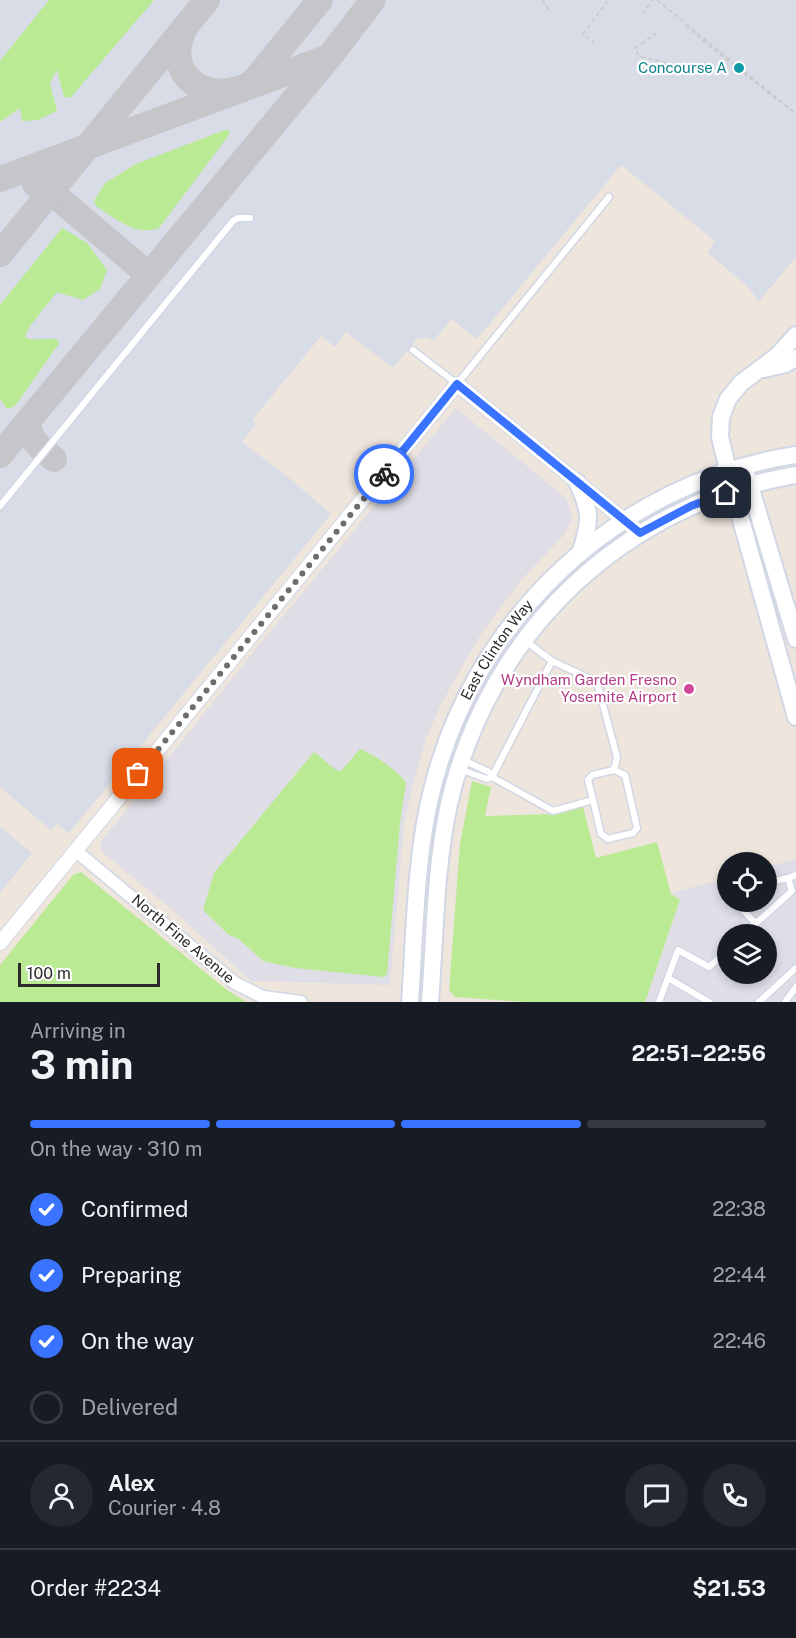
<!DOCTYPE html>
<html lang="en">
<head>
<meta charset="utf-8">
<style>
  :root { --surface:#171b24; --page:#242831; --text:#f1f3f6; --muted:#9ea1a6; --line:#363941; --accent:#3973ff }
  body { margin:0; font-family:"Public Sans",sans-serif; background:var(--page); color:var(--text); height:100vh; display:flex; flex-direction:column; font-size:22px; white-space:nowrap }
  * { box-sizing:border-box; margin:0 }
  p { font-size:20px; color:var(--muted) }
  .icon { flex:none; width:33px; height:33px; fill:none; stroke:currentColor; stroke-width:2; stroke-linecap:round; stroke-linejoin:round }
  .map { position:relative; height:1002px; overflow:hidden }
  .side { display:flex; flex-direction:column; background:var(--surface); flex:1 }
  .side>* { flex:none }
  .tools { position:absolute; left:717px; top:852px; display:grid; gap:12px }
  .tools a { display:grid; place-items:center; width:60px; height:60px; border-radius:50%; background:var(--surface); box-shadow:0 3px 9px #0003; font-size:30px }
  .scale { position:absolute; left:18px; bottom:15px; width:142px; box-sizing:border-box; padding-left:6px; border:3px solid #2b2b2b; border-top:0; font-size:16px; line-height:21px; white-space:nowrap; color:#2b2b2b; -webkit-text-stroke:4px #fff; paint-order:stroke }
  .pin { position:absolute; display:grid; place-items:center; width:51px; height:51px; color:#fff; margin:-26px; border-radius:12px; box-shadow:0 3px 9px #0006 }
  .courier { position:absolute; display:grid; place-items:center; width:60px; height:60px; margin:-30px; border:4px solid #3973ff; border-radius:50%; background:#fff; color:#222; box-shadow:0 2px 8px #0007 }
  .overview em { font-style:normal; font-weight:700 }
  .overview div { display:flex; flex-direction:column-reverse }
  .overview { display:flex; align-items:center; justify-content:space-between; height:102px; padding:0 30px }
  h1 { font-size:39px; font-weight:700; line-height:45px }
  .bar { display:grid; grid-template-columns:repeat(4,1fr); gap:9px 6px; align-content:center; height:72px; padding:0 30px }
  .bar i { height:8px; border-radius:4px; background:var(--line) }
  .bar .current { background:var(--accent) }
  .bar p { grid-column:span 4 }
  .line { display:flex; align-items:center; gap:15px; padding:0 30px; border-top:2px solid var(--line) }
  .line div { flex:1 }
  .round { display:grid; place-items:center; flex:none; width:63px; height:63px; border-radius:32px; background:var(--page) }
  ol { padding:0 30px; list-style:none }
  li { display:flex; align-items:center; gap:18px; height:66px }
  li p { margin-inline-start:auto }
  li .icon { padding:6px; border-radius:50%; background:var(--accent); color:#fff; stroke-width:4 }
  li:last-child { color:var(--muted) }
  li i { width:33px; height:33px; border:3px solid var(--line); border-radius:50% }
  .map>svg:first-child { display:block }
  .industrial { fill:#dfdde6; fill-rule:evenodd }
  .airport { fill:#d8dce7 }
  .green { fill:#baea94 }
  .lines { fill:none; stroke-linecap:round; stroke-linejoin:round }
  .taxiway { stroke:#c6c5ca; stroke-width:26 }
  .service-casing { stroke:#d1d7e5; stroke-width:9 }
  .minor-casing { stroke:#d1d7e5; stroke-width:15 }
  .tertiary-casing { stroke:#d1d7e5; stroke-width:16 }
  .secondary-casing { stroke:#d1d7e5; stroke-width:20 }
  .path { stroke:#c8c8c8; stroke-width:1.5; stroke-dasharray:4.5 3; stroke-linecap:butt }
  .service { stroke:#fff; stroke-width:6 }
  .minor { stroke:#fff; stroke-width:12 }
  .tertiary { stroke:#fff; stroke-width:14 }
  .secondary { stroke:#fff; stroke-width:16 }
  .done { stroke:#6f6c69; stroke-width:6; stroke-dasharray:0 10.8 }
  .route { stroke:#3973ff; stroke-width:8 }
  .culture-dot { fill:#0f9aa8; stroke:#fff; stroke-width:2 }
  .hotel-dot { fill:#d1479c; stroke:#fff; stroke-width:2 }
  .labels { text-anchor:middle; stroke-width:4.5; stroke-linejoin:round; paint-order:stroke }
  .culture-label { font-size:15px; fill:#0d838f; stroke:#fff; text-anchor:end }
  .street-label { font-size:15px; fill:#2b2b2b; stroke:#fff }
  .hotel-label { font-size:15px; fill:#b23c85; stroke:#fff; text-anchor:end }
</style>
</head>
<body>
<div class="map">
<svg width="796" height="1002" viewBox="0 0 796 1002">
  <rect width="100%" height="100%" fill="#eee5dc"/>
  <g class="industrial">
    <polygon points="456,408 566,498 572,514 571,522 564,535 522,579 479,637 441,704 426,739 414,781 404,823 390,985 251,981 168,906 102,852 100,843 255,650"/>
    <path d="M796,859v143h-151l35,-102 -9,-7 56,-15 1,24h38l1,-35zM728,934h38v40h-38z"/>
  </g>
  <g class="airport">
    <polygon points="0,0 796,0 796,257 759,301 746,285 707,252 715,241 621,165 477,339 452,319 434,340 426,337 417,339 393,368 346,332 335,347 321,336 253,419 256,424 242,442 288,477 331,514 69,833 57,824 51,830 0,787"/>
    <polygon points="0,827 32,853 0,893"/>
  </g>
  <g class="green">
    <polygon points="49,0 154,0 71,97 64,97 57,70 50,83 57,111 38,120 22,121 20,108 0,122 0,61"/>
    <path d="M225,130h4v5l-70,93c-23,9 -44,-10 -63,-22l-2,-5 11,-18 31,-19z"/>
    <path d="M62,228l25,15 20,27 -7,19 -17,11 -26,-8 -27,34 -5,11c10,5 22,0 34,3l-1,5 -43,61 -8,3 -7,-10v-94z"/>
    <path d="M360,749c13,5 39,22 46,34l-6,40 -13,151 -3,3 -89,-9 -32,-7 -24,-22 -10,-4 -26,-25 11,-37 100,-121 22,18 5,1z"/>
    <polygon points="472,781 491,787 485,816 557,814 583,807 596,858 657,842 671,894 680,900 645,1002 525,1002 455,997 449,990 460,844"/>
    <polygon points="81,872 227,990 246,1002 0,1002 0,965 73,875"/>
  </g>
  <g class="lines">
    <g class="taxiway">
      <path d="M184,30c-17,35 7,66 44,61 10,-2 18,-3 26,-10l66,-81"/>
      <polyline points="0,179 329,57"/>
      <polyline points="35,184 51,192 149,275"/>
      <polyline points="0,254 207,0"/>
      <path d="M30,419c-6,18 12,30 24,40"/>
      <polyline points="0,455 330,56 373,0"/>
    </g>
    <defs>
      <g id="service">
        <polyline points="413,350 457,384 609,197"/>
        <polyline points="0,506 233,221 238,218 250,218"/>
        <polyline points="527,642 552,661 492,777 553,811 593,800 601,834 608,839 633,833 637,828 625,775 614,770 592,775 588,780 593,800"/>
        <polyline points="552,661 593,680 598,686 617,757 614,770"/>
        <polyline points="463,760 489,772 492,777"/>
        <polyline points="462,770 487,779 492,777"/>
        <polyline points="766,883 788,878"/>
        <polyline points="737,902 740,907 756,924"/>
        <polyline points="744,934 792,891 788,878 796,875"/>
        <polyline points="668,978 709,1002"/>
        <polyline points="659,1002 678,950 709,967 728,950"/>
        <polyline points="759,1002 796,968"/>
        <polyline points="785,1002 796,987"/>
      </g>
      <polyline id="minor" points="76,851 235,983 263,997 301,1002"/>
      <polyline id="tertiary" points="0,943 457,384 640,533"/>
      <g id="secondary">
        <polyline points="796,335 777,356 741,383 728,399 721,417 720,437 733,491 796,717"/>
        <polyline points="764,369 785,364 796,358"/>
        <polyline points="747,476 796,639"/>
        <path d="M577,482c14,29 14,38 4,69"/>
        <path id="s1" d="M410,1002c5,-68 5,-145 22,-212 42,-173 187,-308 364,-335"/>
        <path d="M430,1002c5,-65 5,-134 19,-198 39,-171 174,-300 347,-329"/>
      </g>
    </defs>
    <use href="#service" class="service-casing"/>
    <use href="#minor" class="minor-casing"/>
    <use href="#tertiary" class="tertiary-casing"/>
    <use href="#secondary" class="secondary-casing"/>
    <g class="path">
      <polyline points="542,0 549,10"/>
      <polyline points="629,0 630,0"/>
      <polyline points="657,0 796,114"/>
      <polyline points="642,14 653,0"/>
      <polyline points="685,26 777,100"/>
      <polyline points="657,35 655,34 635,48 639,56 664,62 666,65"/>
      <polyline points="595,43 583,34 607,2"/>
    </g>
    <use href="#service" class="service"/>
    <use href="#minor" class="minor"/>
    <use href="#tertiary" class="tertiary"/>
    <use href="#secondary" class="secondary"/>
  </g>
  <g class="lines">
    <polyline class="done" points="138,774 384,474"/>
    <polyline class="route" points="384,474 457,384 640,533 691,506 726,493"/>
  </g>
  <circle class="culture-dot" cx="739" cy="68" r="6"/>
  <circle class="hotel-dot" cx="689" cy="689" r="6"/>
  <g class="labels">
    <g class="culture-label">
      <text x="727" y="73">Concourse A</text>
    </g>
    <g class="street-label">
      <text dy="5" stroke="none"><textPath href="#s1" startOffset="369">East Clinton Way</textPath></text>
      <text transform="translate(183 939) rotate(40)" y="5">North Fine Avenue</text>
    </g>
    <g class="hotel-label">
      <text x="677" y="685">Wyndham Garden Fresno<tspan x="677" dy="17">Yosemite Airport</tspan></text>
    </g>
  </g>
</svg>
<div class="tools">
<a><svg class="icon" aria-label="locate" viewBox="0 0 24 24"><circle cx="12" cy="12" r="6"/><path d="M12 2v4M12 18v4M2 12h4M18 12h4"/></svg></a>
<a><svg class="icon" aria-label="layers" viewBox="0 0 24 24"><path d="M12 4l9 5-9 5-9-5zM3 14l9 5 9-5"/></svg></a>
</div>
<div class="scale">100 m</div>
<div class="pin" style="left:138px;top:774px;background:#ea580c"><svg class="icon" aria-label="bag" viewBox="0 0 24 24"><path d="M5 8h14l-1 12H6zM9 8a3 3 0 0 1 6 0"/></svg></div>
<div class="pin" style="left:726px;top:493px;background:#1f2937"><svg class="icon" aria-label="home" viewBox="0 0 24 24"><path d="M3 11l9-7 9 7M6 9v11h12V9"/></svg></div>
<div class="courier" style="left:384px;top:474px"><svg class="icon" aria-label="bike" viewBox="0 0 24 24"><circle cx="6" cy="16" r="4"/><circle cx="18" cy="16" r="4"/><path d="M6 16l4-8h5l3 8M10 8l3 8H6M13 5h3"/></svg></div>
</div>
<section class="side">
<div class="overview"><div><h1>3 min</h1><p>Arriving in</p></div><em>22:51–22:56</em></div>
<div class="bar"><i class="current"></i><i class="current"></i><i class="current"></i><i></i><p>On the way · 310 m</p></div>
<ol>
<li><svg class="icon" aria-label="check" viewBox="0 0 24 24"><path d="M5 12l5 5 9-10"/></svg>Confirmed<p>22:38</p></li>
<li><svg class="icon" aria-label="check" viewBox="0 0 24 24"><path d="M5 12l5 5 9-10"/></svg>Preparing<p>22:44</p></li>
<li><svg class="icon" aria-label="check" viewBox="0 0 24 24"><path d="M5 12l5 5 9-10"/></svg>On the way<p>22:46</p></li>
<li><i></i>Delivered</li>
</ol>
<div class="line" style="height:108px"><a class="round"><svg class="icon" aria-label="person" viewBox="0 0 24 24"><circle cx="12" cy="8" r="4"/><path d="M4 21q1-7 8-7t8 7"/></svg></a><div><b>Alex</b><p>Courier · 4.8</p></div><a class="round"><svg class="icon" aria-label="chat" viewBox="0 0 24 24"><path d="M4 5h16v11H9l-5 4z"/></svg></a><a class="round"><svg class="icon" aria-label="phone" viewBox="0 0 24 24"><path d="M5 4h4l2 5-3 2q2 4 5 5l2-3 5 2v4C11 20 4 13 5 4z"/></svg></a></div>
<div class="line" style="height:78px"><div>Order #2234</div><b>$21.53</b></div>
</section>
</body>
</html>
